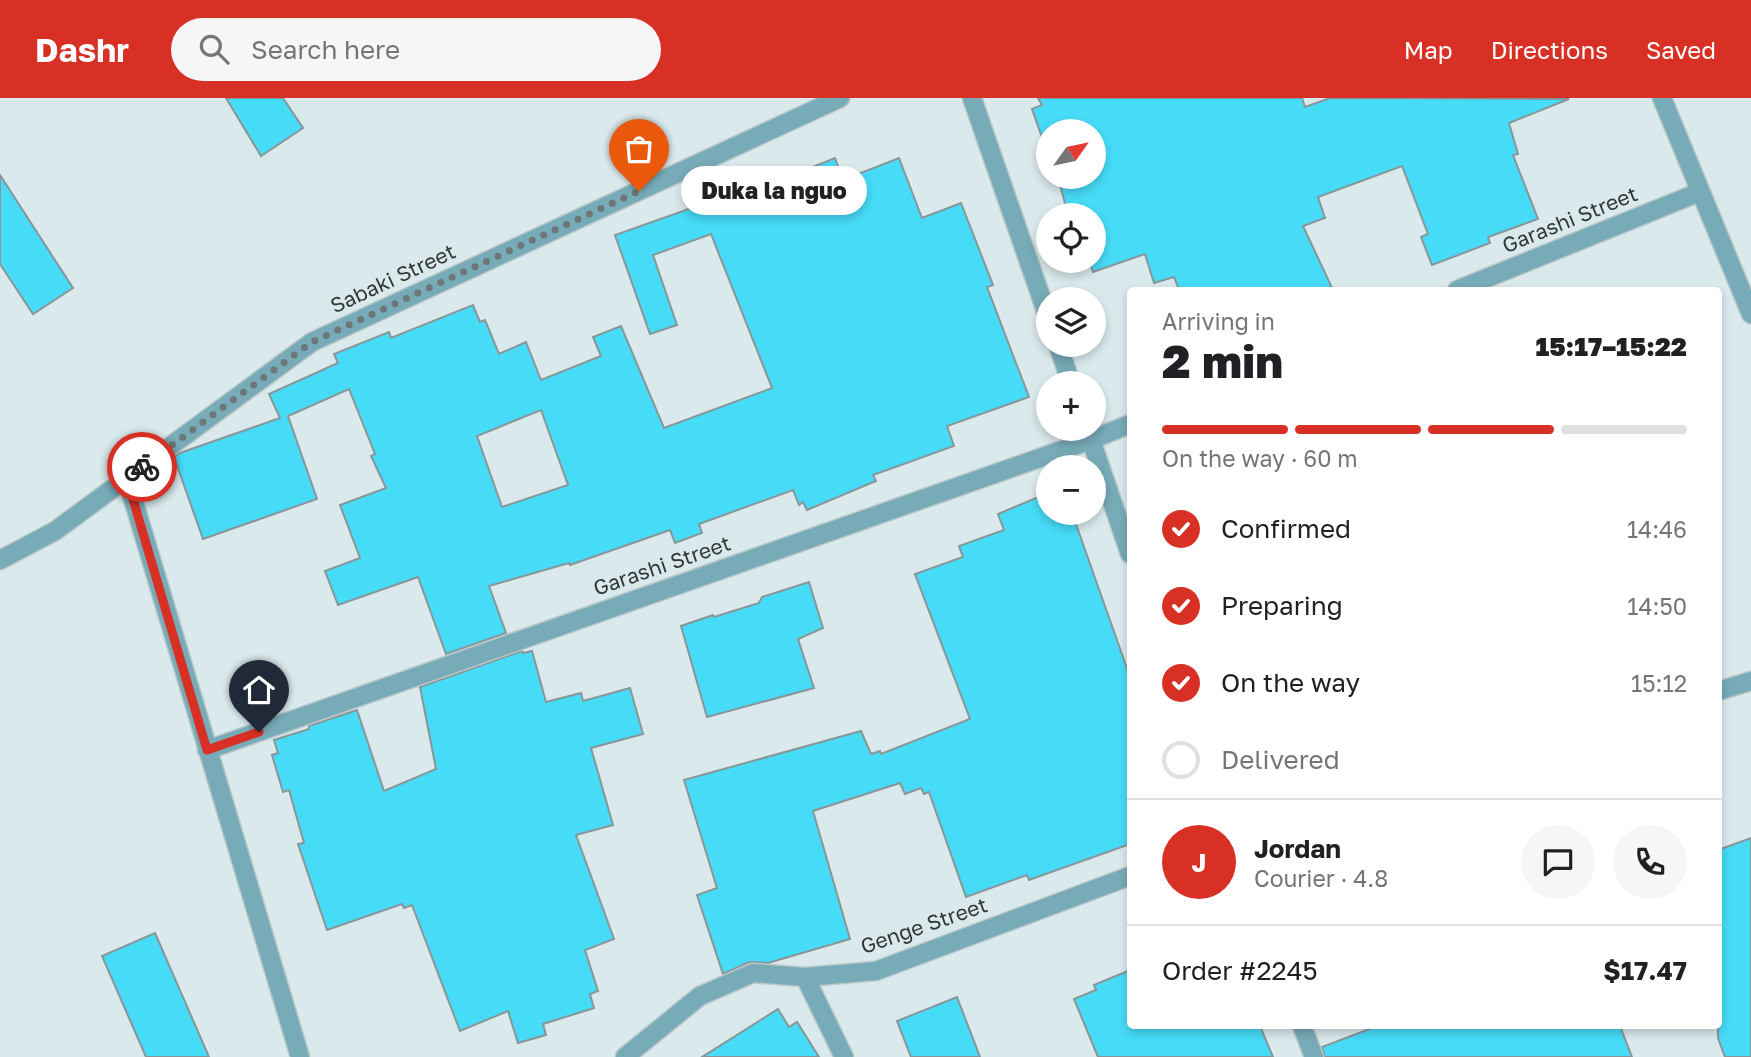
<!DOCTYPE html>
<html lang="en">
<head>
<meta charset="utf-8">
<style>
  :root { --surface:#fff; --page:#f6f6f6; --text:#202124; --muted:#757577; --line:#e0e0e0; --accent:#d93025 }
  body { margin:0; font-family:"Golos Text",sans-serif; background:var(--page); color:var(--text); height:100vh; display:flex; flex-direction:column; font-size:26px; white-space:nowrap }
  * { box-sizing:border-box; margin:0 }
  p { font-size:23px; color:var(--muted) }
  .icon { flex:none; width:38px; height:38px; fill:none; stroke:currentColor; stroke-width:2; stroke-linecap:round; stroke-linejoin:round }
  .map { position:relative; flex:1; overflow:hidden }
  .drawer { position:absolute; left:1127px; top:189px; width:595px; height:742px; display:flex; flex-direction:column; background:var(--surface); border-radius:7px; box-shadow:0 4px 10px #0003 }
  .drawer>* { flex:none }
  .needle { width:46px; rotate:57deg }
  .controls { position:absolute; left:1036px; top:21px; display:grid; gap:14px }
  .controls a { display:grid; place-items:center; width:70px; height:70px; border-radius:50%; background:var(--surface); box-shadow:0 4px 10px #0003; font-size:35px }
  .pin { position:absolute; display:grid; place-items:center; width:60px; height:60px; color:#fff; margin:-72px -30px; border-radius:50% 50% 50% 0; rotate:-45deg; box-shadow:0 0 7px #0007 }
  .pin .icon { rotate:45deg }
  .courier { position:absolute; display:grid; place-items:center; width:70px; height:70px; margin:-35px; border:5px solid #d93025; border-radius:50%; background:#fff; color:#222; box-shadow:0 2px 9px #0007 }
  .bubble { position:absolute; height:49px; border-radius:24px; background:var(--surface); box-shadow:0 4px 10px #0003; font-size:23px; font-weight:800; line-height:49px; text-align:center }
  .headline em { font-style:normal; font-weight:800 }
  .headline div { display:flex; flex-direction:column-reverse }
  .headline { display:flex; align-items:center; justify-content:space-between; height:119px; padding:0 35px }
  h1 { font-size:46px; font-weight:800; line-height:52px }
  .bar { display:grid; grid-template-columns:repeat(4,1fr); gap:10px 7px; align-content:center; height:84px; padding:0 35px }
  .bar i { height:9px; border-radius:5px; background:var(--line) }
  .bar .selected { background:var(--accent) }
  .bar p { grid-column:span 4 }
  .line { display:flex; align-items:center; gap:18px; padding:0 35px; border-top:2px solid var(--line) }
  .line div { flex:1 }
  .round { display:grid; place-items:center; flex:none; width:74px; height:74px; border-radius:37px; background:var(--page) }
  ol { padding:0 35px; list-style:none }
  li { display:flex; align-items:center; gap:21px; height:77px }
  li p { margin-inline-start:auto }
  li .icon { padding:7px; border-radius:50%; background:var(--accent); color:#fff; stroke-width:4 }
  li:last-child { color:var(--muted) }
  li i { width:38px; height:38px; border:4px solid var(--line); border-radius:50% }
  header { display:flex; align-items:center; gap:42px; box-sizing:border-box; height:98px; padding:0 35px; background:var(--accent); color:#fff }
  header strong { font-size:33px }
  nav { display:flex; gap:38px; margin-inline-start:auto; font-size:24px }
  .search { width:490px; height:63px; background:var(--page); display:flex; align-items:center; gap:18px; box-sizing:border-box; padding:0 24px; border-radius:38px; color:var(--muted); font-size:26px }
  .map>svg:first-child { display:block }
  .building { fill:#46dbf7; stroke:#889699; stroke-width:2; fill-rule:evenodd }
  .lines { fill:none; stroke-linecap:round; stroke-linejoin:round }
  .minor-casing { stroke:#b8c6c8; stroke-width:21 }
  .minor { stroke:#77abb7; stroke-width:18 }
  .done { stroke:#6d7678; stroke-width:7; stroke-dasharray:0 12.6 }
  .route { stroke:#d93025; stroke-width:9 }
  .labels { text-anchor:middle; stroke-width:5; stroke-linejoin:round; paint-order:stroke }
  .street-label { font-size:21px; fill:#323839; stroke:#dae9ec }
</style>
</head>
<body>
<header>
<strong>Dashr</strong>
<div class="search"><svg class="icon" aria-label="search" viewBox="0 0 24 24"><circle cx="10" cy="10" r="6"/><path d="M15 15l6 6"/></svg>Search here</div>
<nav><a>Map</a><a>Directions</a><a>Saved</a></nav>
</header>
<div class="map">
<svg width="1751" height="959" viewBox="0 0 1751 959">
  <rect width="100%" height="100%" fill="#dae9ec"/>
  <g class="building">
    <polygon points="226,0 283,0 303,30 261,58"/>
    <polygon points="1038,0 1302,0 1305,9 1330,0 1569,1 1509,25 1518,56 1513,57 1538,121 1488,139 1490,145 1432,167 1421,139 1428,136 1402,68 1318,99 1325,120 1303,128 1333,192 1179,192 1174,179 1154,185 1145,156 1093,174 1089,163 1094,163 1094,117 1068,117 1058,79 1094,79 1094,33 1048,33 1048,47 1047,43 1044,45 1032,11 1042,7"/>
    <path d="M835,60l8,22 56,-22 23,60 39,-15 32,82 -6,2 42,110 -82,29 7,20 -81,29 3,6 -69,29 -4,-8 -4,3 -6,-15 -94,34 3,9 -27,10 -5,-13 -100,35 -1,-2 -80,23 17,47 -60,21 -28,-77 -80,28 -13,-34 35,-13 -20,-53 46,-17 -15,-32 4,-2 -26,-65 -61,27 29,83 -114,40 -29,-82 6,-4 100,-35 -11,-24 69,-31 -4,-9 55,-22 2,6 82,-33 7,17 5,-2 14,34 27,-12 15,38 60,-24 -8,-19 28,-11 43,102 108,-40 -61,-154 -58,21 24,70 -27,9 -35,-99 71,-25 49,-21 2,4 19,-7 1,3zM541,312l27,75 -66,22 -25,-71z"/>
    <polygon points="0,77 73,190 33,216 0,166"/>
    <polygon points="1048,395 1048,415 1072,415 1130,579 1130,746 1029,782 1027,777 966,799 929,694 924,696 921,690 905,696 900,685 813,713 850,841 768,865 749,864 723,876 697,797 717,790 684,682 861,633 871,656 880,653 881,656 970,621 915,476 963,459 959,448 1004,432 998,416"/>
    <polygon points="809,484 823,530 798,541 814,590 707,619 681,528 713,517 714,519 759,505 762,499"/>
    <polygon points="522,553 523,555 532,553 546,604 581,595 583,603 630,590 643,636 591,650 613,727 576,737 614,841 585,852 598,893 590,896 594,910 543,926 546,937 518,945 508,913 460,933 412,807 404,810 402,806 327,832 298,746 304,745 289,692 283,694 272,657 278,655 274,642 309,631 309,628 357,612 384,693 436,671 420,589"/>
    <polygon points="1751,740 1751,959 1725,959 1718,940 1718,752"/>
    <polygon points="155,835 209,959 146,959 102,858"/>
    <polygon points="1130,872 1130,928 1260,928 1273,959 1098,959 1074,901 1096,892 1094,887"/>
    <polygon points="957,899 980,959 911,959 897,923"/>
    <polygon points="778,911 789,929 797,924 819,959 702,959"/>
    <polygon points="1377,928 1620,928 1632,959 1325,959 1322,949"/>
  </g>
  <g class="lines">
    <defs>
      <g id="minor">
        <polyline points="972,0 1048,219"/>
        <polyline points="1662,0 1751,216"/>
        <polyline points="1457,192 1700,94"/>
        <polyline points="1058,247 1071,285"/>
        <polyline points="1088,333 1130,456"/>
        <polyline points="127,381 300,959"/>
        <polyline points="0,462 55,433 312,244 840,0"/>
        <polyline points="1718,593 1751,583"/>
        <polyline points="207,652 1091,342 1130,326"/>
        <polyline points="805,879 844,959"/>
        <polyline points="1302,928 1314,959"/>
        <polyline points="625,959 700,898 753,875 805,879 876,873 1130,778"/>
      </g>
    </defs>
    <use href="#minor" class="minor-casing"/>
    <use href="#minor" class="minor"/>
  </g>
  <g class="lines">
    <polyline class="done" points="142,369 312,244 639,93"/>
    <polyline class="route" points="142,369 127,381 207,652 259,634"/>
  </g>
  <g class="labels">
    <g class="street-label">
      <text transform="translate(1570 122) rotate(-22)" y="7">Garashi Street</text>
      <text transform="translate(393 181) rotate(-25)" y="7">Sabaki Street</text>
      <text transform="translate(662 468) rotate(-19)" y="7">Garashi Street</text>
      <text transform="translate(924 828) rotate(-19)" y="7">Genge Street</text>
    </g>
  </g>
</svg>
<div class="controls">
<a><svg class="needle" viewBox="-14 -14 28 28"><path d="M0-13l5 13h-10z" fill="#e53935"/><path d="M0 13l5-13h-10z" fill="#757577"/></svg></a>
<a><svg class="icon" aria-label="locate" viewBox="0 0 24 24"><circle cx="12" cy="12" r="6"/><path d="M12 2v4M12 18v4M2 12h4M18 12h4"/></svg></a>
<a><svg class="icon" aria-label="layers" viewBox="0 0 24 24"><path d="M12 4l9 5-9 5-9-5zM3 14l9 5 9-5"/></svg></a>
<a>+</a>
<a>−</a>
</div>
<div class="pin" style="left:639px;top:93px;background:#ea580c"><svg class="icon" aria-label="bag" viewBox="0 0 24 24"><path d="M5 8h14l-1 12H6zM9 8a3 3 0 0 1 6 0"/></svg></div>
<div class="pin" style="left:259px;top:634px;background:#1f2937"><svg class="icon" aria-label="home" viewBox="0 0 24 24"><path d="M3 11l9-7 9 7M6 9v11h12V9"/></svg></div>
<div class="courier" style="left:142px;top:369px"><svg class="icon" aria-label="bike" viewBox="0 0 24 24"><circle cx="6" cy="16" r="4"/><circle cx="18" cy="16" r="4"/><path d="M6 16l4-8h5l3 8M10 8l3 8H6M13 5h3"/></svg></div>
<div class="bubble" style="left:681px;top:68px;width:186px">Duka la nguo</div>
<section class="drawer">
<div class="headline"><div><h1>2 min</h1><p>Arriving in</p></div><em>15:17–15:22</em></div>
<div class="bar"><i class="selected"></i><i class="selected"></i><i class="selected"></i><i></i><p>On the way · 60 m</p></div>
<ol>
<li><svg class="icon" aria-label="check" viewBox="0 0 24 24"><path d="M5 12l5 5 9-10"/></svg>Confirmed<p>14:46</p></li>
<li><svg class="icon" aria-label="check" viewBox="0 0 24 24"><path d="M5 12l5 5 9-10"/></svg>Preparing<p>14:50</p></li>
<li><svg class="icon" aria-label="check" viewBox="0 0 24 24"><path d="M5 12l5 5 9-10"/></svg>On the way<p>15:12</p></li>
<li><i></i>Delivered</li>
</ol>
<div class="line" style="height:126px"><b class="round" style="background:var(--accent);color:#fff">J</b><div><b>Jordan</b><p>Courier · 4.8</p></div><a class="round"><svg class="icon" aria-label="chat" viewBox="0 0 24 24"><path d="M4 5h16v11H9l-5 4z"/></svg></a><a class="round"><svg class="icon" aria-label="phone" viewBox="0 0 24 24"><path d="M5 4h4l2 5-3 2q2 4 5 5l2-3 5 2v4C11 20 4 13 5 4z"/></svg></a></div>
<div class="line" style="height:91px"><div>Order #2245</div><b>$17.47</b></div>
</section>
</div>
</body>
</html>
